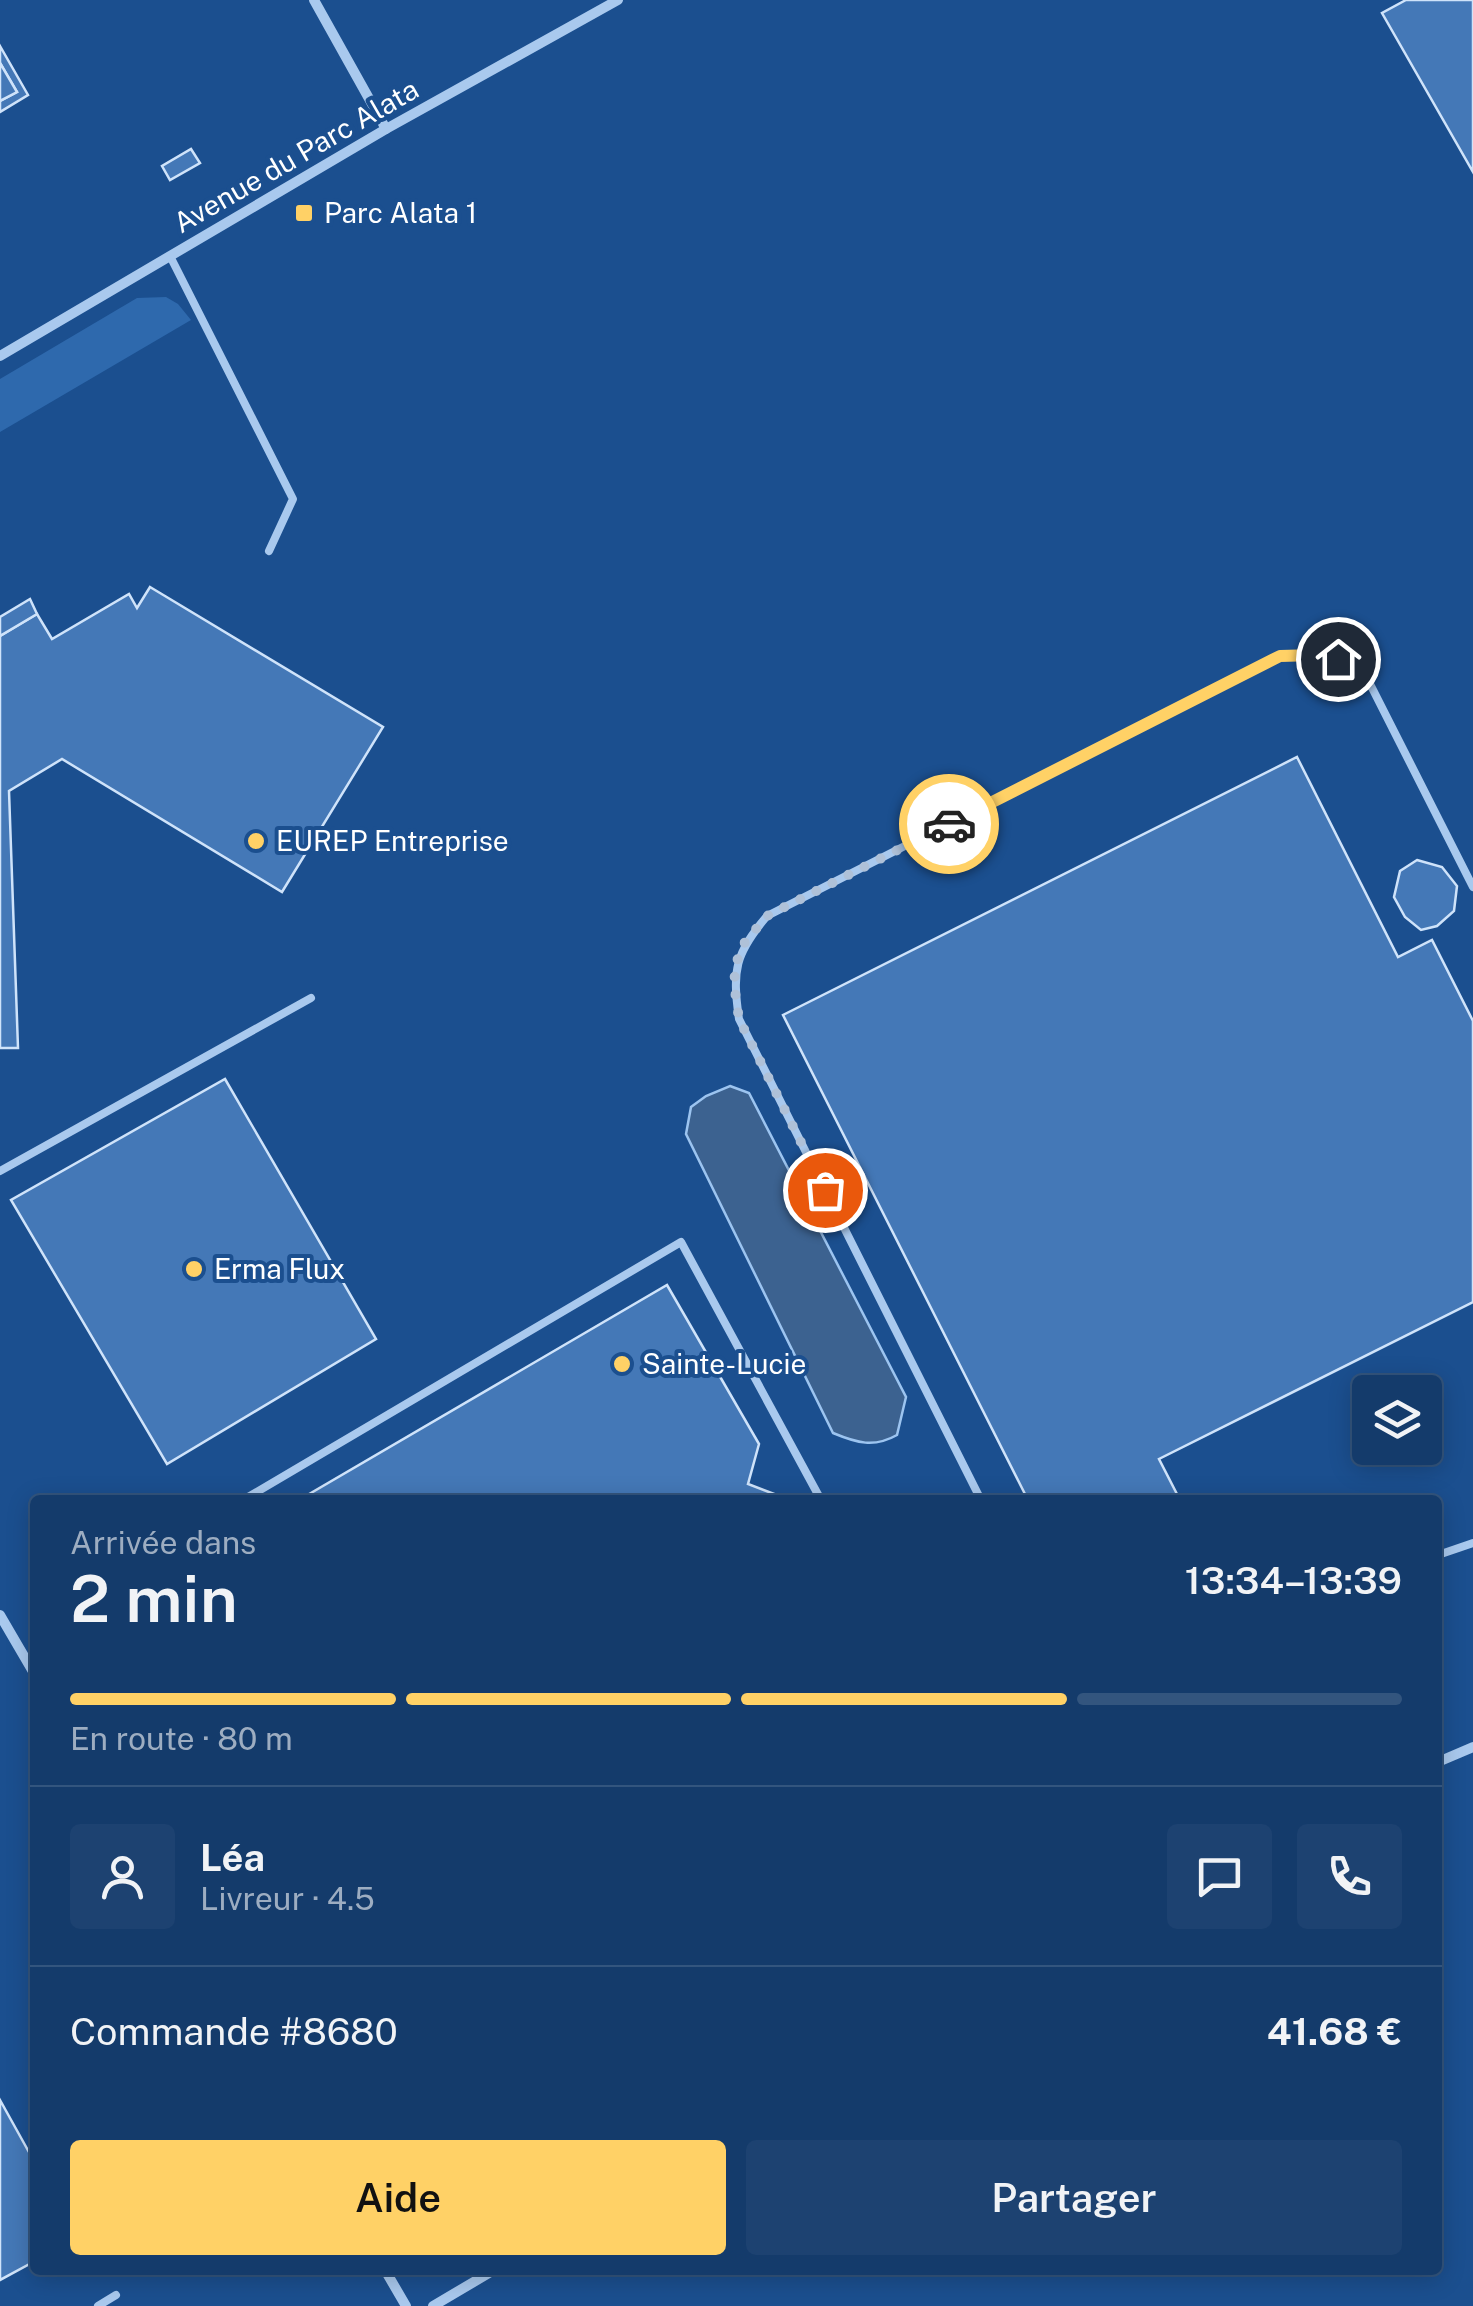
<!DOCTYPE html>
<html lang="fr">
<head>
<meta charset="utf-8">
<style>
  :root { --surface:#143b6b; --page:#1d4271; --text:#f1f3f6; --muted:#9dadc1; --line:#33557e; --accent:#ffd166 }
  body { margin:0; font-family:"Public Sans",sans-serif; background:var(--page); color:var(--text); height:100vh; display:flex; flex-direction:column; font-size:38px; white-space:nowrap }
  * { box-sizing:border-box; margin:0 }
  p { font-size:32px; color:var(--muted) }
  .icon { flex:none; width:55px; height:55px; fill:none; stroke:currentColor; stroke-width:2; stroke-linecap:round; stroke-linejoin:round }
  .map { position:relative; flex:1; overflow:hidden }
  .sheet { position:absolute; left:30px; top:1495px; width:1412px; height:780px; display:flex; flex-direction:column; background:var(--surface); border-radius:10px; box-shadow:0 5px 25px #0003,0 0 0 2px var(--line) }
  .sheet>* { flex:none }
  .controls { position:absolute; left:1352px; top:1375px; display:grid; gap:20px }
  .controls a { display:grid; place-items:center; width:90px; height:90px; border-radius:10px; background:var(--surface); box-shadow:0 5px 25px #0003,0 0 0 2px var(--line); font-size:50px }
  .pin { position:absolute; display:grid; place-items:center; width:85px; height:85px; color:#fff; margin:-42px; border:5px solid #fff; border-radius:50%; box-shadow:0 2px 10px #0007 }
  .courier { position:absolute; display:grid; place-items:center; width:100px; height:100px; margin:-50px; border:8px solid #ffd166; border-radius:50%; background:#fff; color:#222; box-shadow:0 2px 12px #0007 }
  .overview em { font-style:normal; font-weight:600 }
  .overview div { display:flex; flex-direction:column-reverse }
  .overview { display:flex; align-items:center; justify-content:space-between; height:170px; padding:0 40px }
  h1 { font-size:65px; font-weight:600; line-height:75px }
  .bar { display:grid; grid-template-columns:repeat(4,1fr); gap:15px 10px; align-content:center; height:120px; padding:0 40px }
  .bar i { height:12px; border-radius:8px; background:var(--line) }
  .bar .selected { background:var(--accent) }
  .bar p { grid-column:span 4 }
  .line { display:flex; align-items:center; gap:25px; padding:0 40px; border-top:2px solid var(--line) }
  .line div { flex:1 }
  .round { display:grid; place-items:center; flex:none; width:105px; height:105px; border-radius:10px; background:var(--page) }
  .cta { display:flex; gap:20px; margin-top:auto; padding:20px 40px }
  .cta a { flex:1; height:115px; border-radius:10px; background:var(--accent); color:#111; font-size:40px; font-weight:600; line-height:115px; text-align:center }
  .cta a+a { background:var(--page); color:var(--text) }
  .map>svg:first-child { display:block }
  .green { fill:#2e69ad }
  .water { fill:#3c6290; stroke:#9cc4f0; stroke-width:2.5 }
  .building { fill:#4478b7; stroke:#cfe3fa; stroke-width:2.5 }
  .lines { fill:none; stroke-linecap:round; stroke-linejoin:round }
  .service { stroke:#a9c9ee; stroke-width:8 }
  .minor { stroke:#a9c9ee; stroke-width:10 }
  .done { stroke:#afc1d8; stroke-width:10; stroke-dasharray:0 18 }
  .route { stroke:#ffd166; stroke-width:12 }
  .poi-dot { fill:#ffd166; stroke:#1b4f8f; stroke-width:4 }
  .labels { text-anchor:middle; stroke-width:8; stroke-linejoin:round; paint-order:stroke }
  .street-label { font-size:28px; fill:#fff; stroke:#1b4f8f }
  .poi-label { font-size:28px; fill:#fff; stroke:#1b4f8f; text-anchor:start }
</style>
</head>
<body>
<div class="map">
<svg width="1473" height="2306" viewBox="0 0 1473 2306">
  <rect width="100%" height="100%" fill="#1b4f8f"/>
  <polygon class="green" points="166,297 178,304 191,320 0,432 0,379 137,298"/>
  <path class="water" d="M730,1086l19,7 157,304 -9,38c-23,13 -40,8 -64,-2l-147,-299 5,-27 15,-11z"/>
  <g class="building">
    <polygon points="1406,0 1473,0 1473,172 1382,13"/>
    <polygon points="0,46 28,95 0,112 0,101 17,92 0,63"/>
    <polygon points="0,63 17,92 0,101"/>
    <polygon points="191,149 200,163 170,180 162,166"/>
    <polygon points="150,587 383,727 282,892 62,759 9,791 18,1048 0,1048 0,636 37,614 52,639 129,594 137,608"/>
    <polygon points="30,599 37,614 0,636 0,617"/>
    <polygon points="1297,757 1398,957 1432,940 1473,1021 1473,1302 1159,1459 1180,1500 1028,1500 783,1015"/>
    <polygon points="1417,860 1442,867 1457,886 1454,911 1437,926 1421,930 1405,917 1394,897 1400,871"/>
    <polygon points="225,1079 376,1339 167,1464 11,1200"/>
    <polygon points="667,1285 759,1444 748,1484 790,1500 299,1500"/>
    <polygon points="0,2100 35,2163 35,2261 0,2280"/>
  </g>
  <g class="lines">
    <g class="service">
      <polyline points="170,256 293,499 269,551"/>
      <polyline points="0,1171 311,998"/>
      <polyline points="243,1500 681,1242 821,1500"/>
      <path d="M981,1500l-242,-481c-7,-49 -4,-65 28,-103l512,-260c43,-2 52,-1 88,22l106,209"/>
      <polyline points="1438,1555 1473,1543"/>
      <polyline points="98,2306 116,2295"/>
    </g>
    <g class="minor">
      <polyline points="314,0 386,129"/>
      <polyline points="0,356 386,129 618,0"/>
      <polyline points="0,1615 35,1675"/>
      <polyline points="1438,1762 1473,1747"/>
      <polyline points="385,2270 406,2306"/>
      <polyline points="433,2306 494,2270"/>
    </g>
  </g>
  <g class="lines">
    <polyline class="done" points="825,1190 739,1019 734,984 736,963 745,942 767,916 949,824"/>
    <polyline class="route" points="949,824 1280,656 1316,655 1338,659"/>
  </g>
  <g class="poi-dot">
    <rect x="294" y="203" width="20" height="20" rx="5"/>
    <circle cx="256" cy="841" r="10"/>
    <circle cx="194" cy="1269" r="10"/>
    <circle cx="622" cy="1364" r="10"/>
  </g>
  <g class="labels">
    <g class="street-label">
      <text transform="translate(296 156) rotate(-30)" y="10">Avenue du Parc Alata</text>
    </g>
    <g class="poi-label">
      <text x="324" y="223">Parc Alata 1</text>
      <text x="276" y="851">EUREP Entreprise</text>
      <text x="214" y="1279">Erma Flux</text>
      <text x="642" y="1374">Sainte-Lucie</text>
    </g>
  </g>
</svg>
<div class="controls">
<a><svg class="icon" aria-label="layers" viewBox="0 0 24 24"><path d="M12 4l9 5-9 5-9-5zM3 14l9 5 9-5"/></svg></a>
</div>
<div class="pin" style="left:825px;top:1190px;background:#ea580c"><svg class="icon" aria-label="bag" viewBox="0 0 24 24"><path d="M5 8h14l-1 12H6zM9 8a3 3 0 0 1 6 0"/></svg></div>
<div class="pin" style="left:1338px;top:659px;background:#1f2937"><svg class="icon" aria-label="home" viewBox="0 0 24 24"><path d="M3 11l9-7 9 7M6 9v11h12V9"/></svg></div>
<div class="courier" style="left:949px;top:824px"><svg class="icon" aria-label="car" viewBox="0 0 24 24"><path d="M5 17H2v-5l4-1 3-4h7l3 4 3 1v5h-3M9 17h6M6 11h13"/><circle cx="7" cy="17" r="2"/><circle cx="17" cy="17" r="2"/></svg></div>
<section class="sheet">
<div class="overview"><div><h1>2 min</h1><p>Arrivée dans</p></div><em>13:34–13:39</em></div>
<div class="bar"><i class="selected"></i><i class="selected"></i><i class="selected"></i><i></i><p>En route · 80 m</p></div>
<div class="line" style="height:180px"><a class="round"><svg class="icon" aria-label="person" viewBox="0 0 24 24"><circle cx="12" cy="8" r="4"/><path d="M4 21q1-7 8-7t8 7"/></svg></a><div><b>Léa</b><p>Livreur · 4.5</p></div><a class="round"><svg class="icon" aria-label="chat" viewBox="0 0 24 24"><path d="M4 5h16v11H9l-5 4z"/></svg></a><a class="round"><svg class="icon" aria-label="phone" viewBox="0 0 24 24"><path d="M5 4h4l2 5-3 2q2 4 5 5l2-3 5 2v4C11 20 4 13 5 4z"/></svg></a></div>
<div class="line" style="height:130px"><div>Commande #8680</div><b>41.68 €</b></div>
<div class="cta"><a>Aide</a><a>Partager</a></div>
</section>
</div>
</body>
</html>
